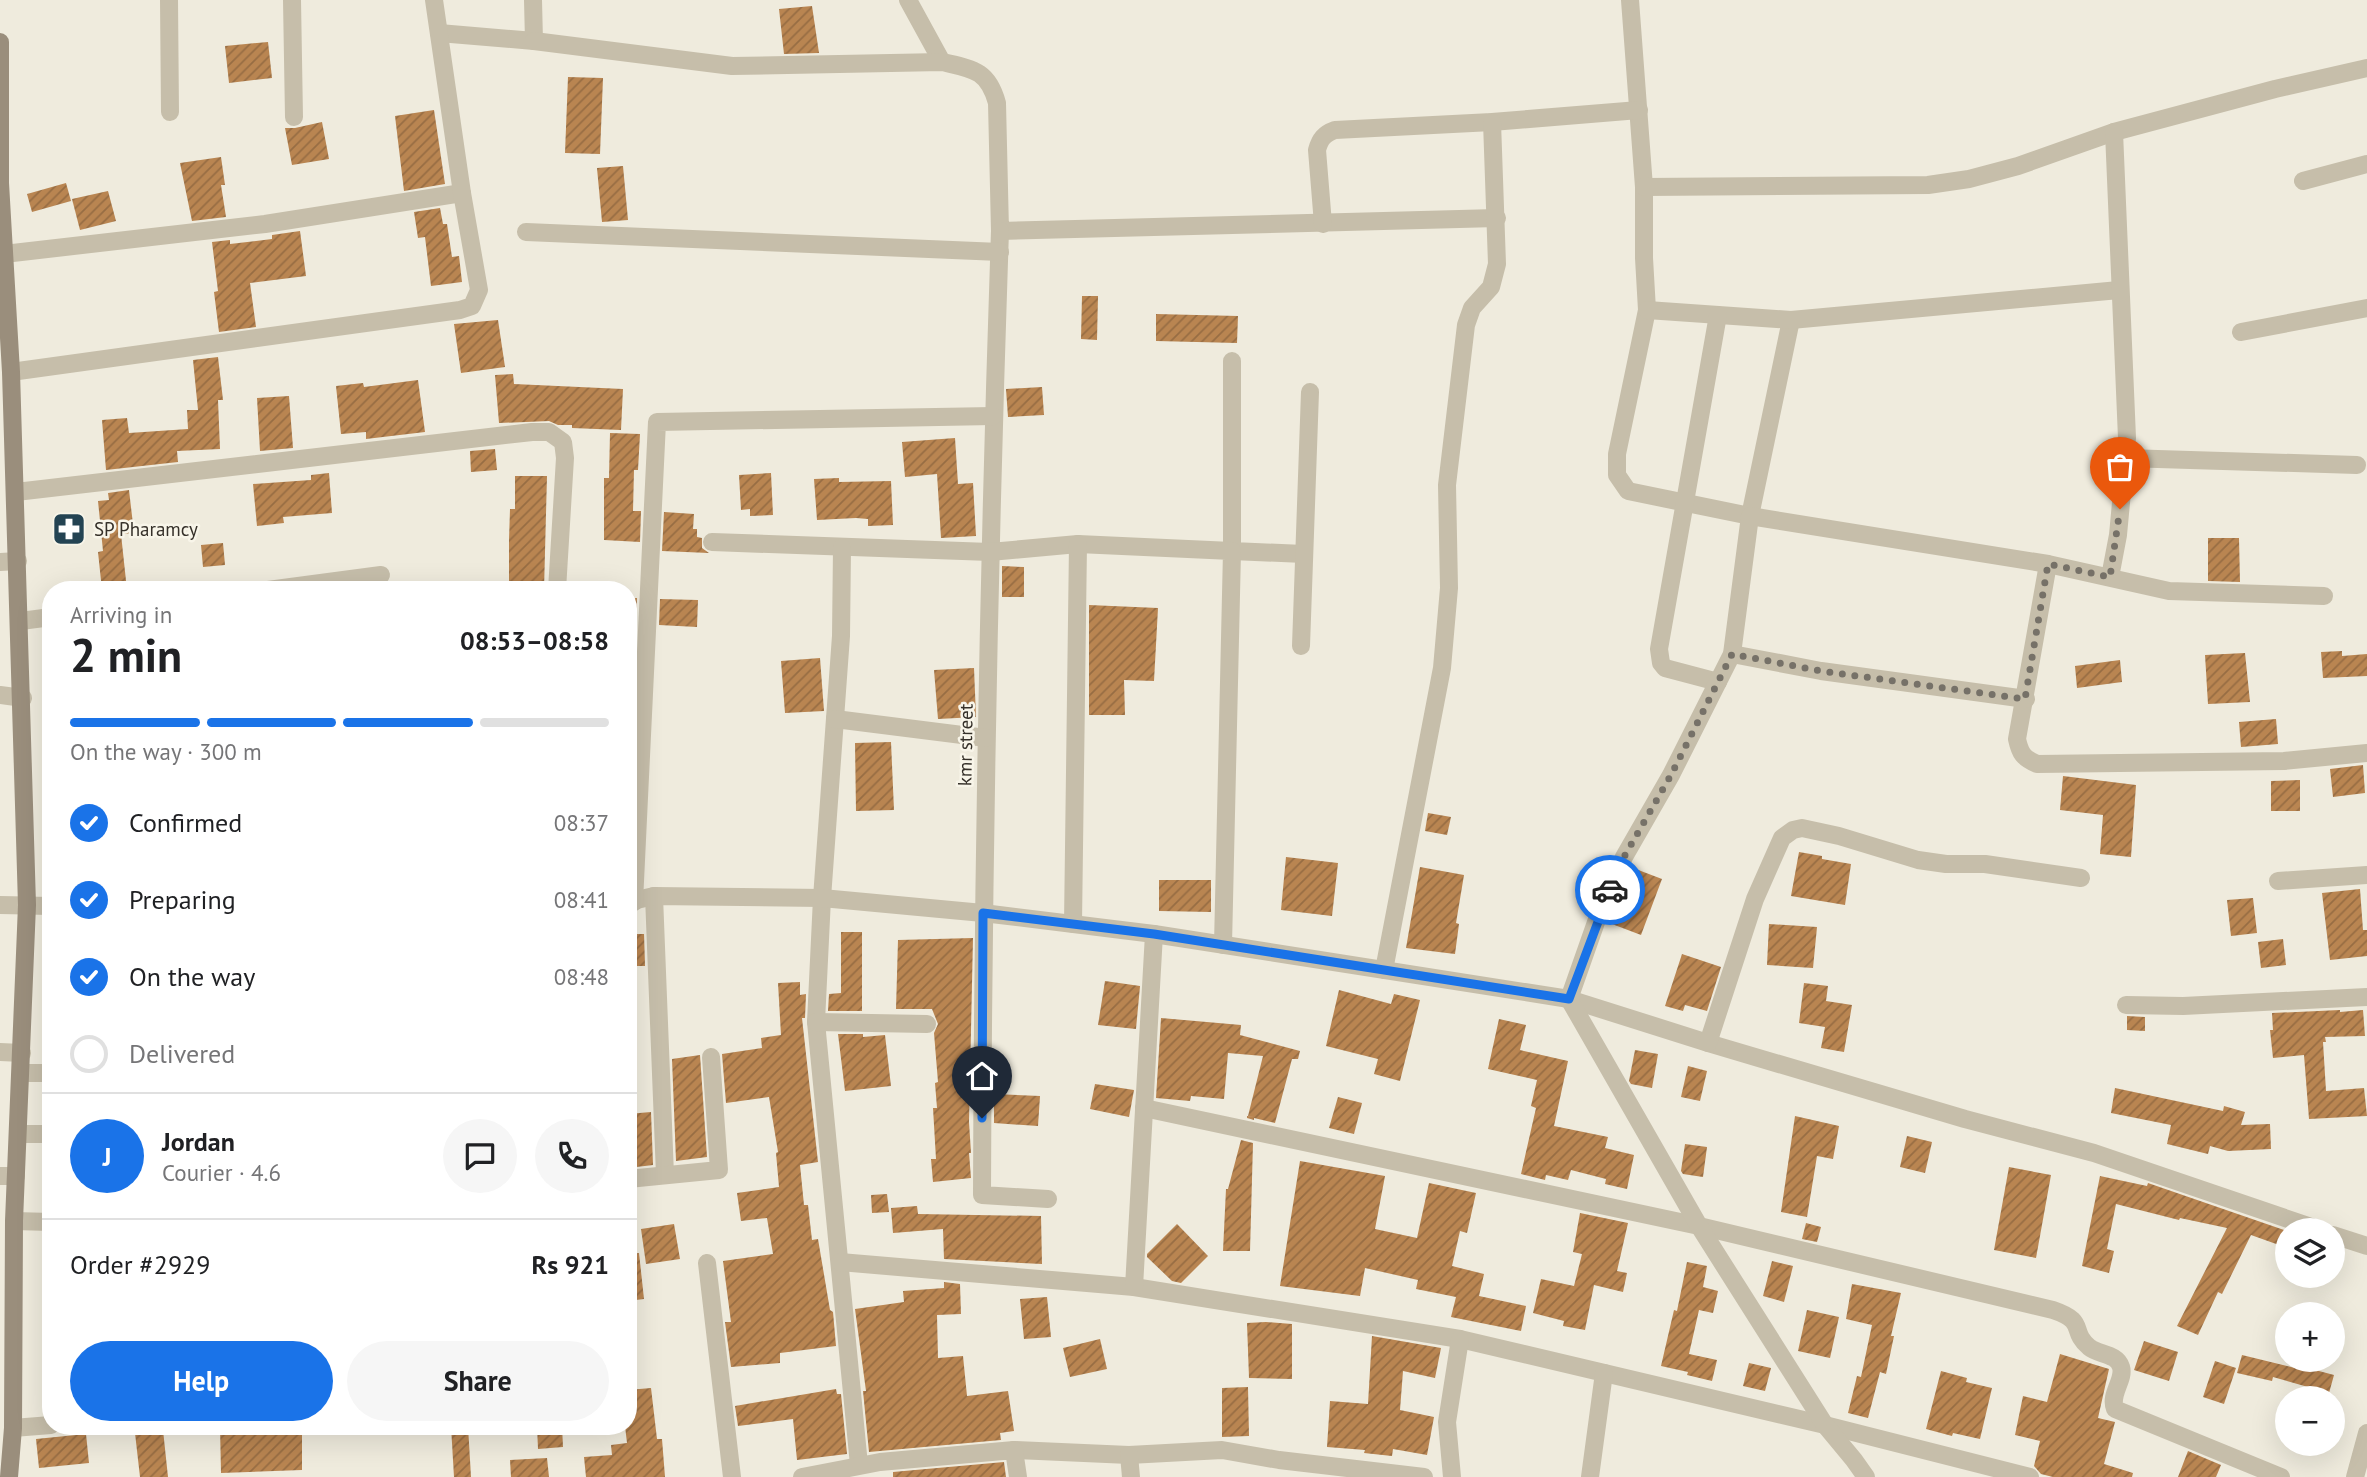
<!DOCTYPE html>
<html lang="en">
<head>
<meta charset="utf-8">
<style>
  :root { --surface:#fff; --page:#f6f6f6; --text:#202124; --muted:#757577; --line:#e0e0e0; --accent:#1a73e8 }
  body { margin:0; font-family:"PT Sans",sans-serif; background:var(--page); color:var(--text); height:100vh; display:flex; flex-direction:column; font-size:26px; white-space:nowrap }
  * { box-sizing:border-box; margin:0 }
  p { font-size:23px; color:var(--muted) }
  .icon { flex:none; width:38px; height:38px; fill:none; stroke:currentColor; stroke-width:2; stroke-linecap:round; stroke-linejoin:round }
  .map { position:relative; flex:1; overflow:hidden }
  .drawer { position:absolute; left:42px; top:581px; width:595px; height:854px; display:flex; flex-direction:column; background:var(--surface); border-radius:28px; box-shadow:0 7px 28px #0002 }
  .drawer>* { flex:none }
  .fabs { position:absolute; left:2275px; top:1218px; display:grid; gap:14px }
  .fabs a { display:grid; place-items:center; width:70px; height:70px; border-radius:50%; background:var(--surface); box-shadow:0 7px 28px #0002; font-size:35px }
  .pin { position:absolute; display:grid; place-items:center; width:60px; height:60px; color:#fff; margin:-72px -30px; border-radius:50% 50% 50% 0; rotate:-45deg; box-shadow:0 0 7px #0007 }
  .pin .icon { rotate:45deg }
  .courier { position:absolute; display:grid; place-items:center; width:70px; height:70px; margin:-35px; border:5px solid #1a73e8; border-radius:50%; background:#fff; color:#222; box-shadow:0 2px 9px #0007 }
  .overview em { font-style:normal; font-weight:600 }
  .overview div { display:flex; flex-direction:column-reverse }
  .overview { display:flex; align-items:center; justify-content:space-between; height:119px; padding:0 28px }
  h1 { font-size:46px; font-weight:600; line-height:52px }
  .bar { display:grid; grid-template-columns:repeat(4,1fr); gap:10px 7px; align-content:center; height:84px; padding:0 28px }
  .bar i { height:9px; border-radius:5px; background:var(--line) }
  .bar .active { background:var(--accent) }
  .bar p { grid-column:span 4 }
  .line { display:flex; align-items:center; gap:18px; padding:0 28px; border-top:2px solid var(--line) }
  .line div { flex:1 }
  .round { display:grid; place-items:center; flex:none; width:74px; height:74px; border-radius:37px; background:var(--page) }
  ol { padding:0 28px; list-style:none }
  li { display:flex; align-items:center; gap:21px; height:77px }
  li p { margin-inline-start:auto }
  li .icon { padding:7px; border-radius:50%; background:var(--accent); color:#fff; stroke-width:4 }
  li:last-child { color:var(--muted) }
  li i { width:38px; height:38px; border:4px solid var(--line); border-radius:50% }
  .primary-button { display:flex; gap:14px; margin-top:auto; padding:14px 28px }
  .primary-button a { flex:1; height:80px; border-radius:42px; background:var(--accent); color:#fff; font-size:28px; font-weight:600; line-height:80px; text-align:center }
  .primary-button a+a { background:var(--page); color:var(--text) }
  .map>svg:first-child { display:block }
  .building { fill:url(#building-hatch) }
  .lines { fill:none; stroke-linecap:round; stroke-linejoin:round }
  .street { stroke:#c6beaa; stroke-width:18 }
  .secondary { stroke:#9a8e7c; stroke-width:18 }
  .done { stroke:#767168; stroke-width:7; stroke-dasharray:0 12.6 }
  .route { stroke:#1a73e8; stroke-width:9 }
  .labels { text-anchor:middle; stroke-width:5; stroke-linejoin:round; paint-order:stroke }
  .poi-label { font-size:19px; fill:#353029; stroke:#f8f5e9; text-anchor:start }
  .street-label { font-size:19px; fill:#353029; stroke:#f8f5e9 }
</style>
</head>
<body>
<div class="map">
<svg width="2367" height="1477" viewBox="0 0 2367 1477">
  <defs>
    <pattern id="building-hatch" width="6" height="6" patternUnits="userSpaceOnUse" patternTransform="scale(1.75)"><rect width="6" height="6" fill="#b98551"/><path d="M-1 1l2-2M0 6l6-6M5 7l2-2" fill="none" stroke="#976d43"/></pattern>
  </defs>
  <rect width="100%" height="100%" fill="#efebdd"/>
  <g class="building">
    <polygon points="812,6 819,53 784,54 779,9"/>
    <polygon points="268,42 272,78 229,83 225,46"/>
    <polygon points="568,77 603,78 600,154 565,153"/>
    <polygon points="434,110 445,184 404,191 395,116"/>
    <polygon points="322,122 329,159 292,165 285,128 295,128"/>
    <polygon points="221,157 225,185 221,185 226,217 192,221 180,163"/>
    <polygon points="623,166 628,220 602,222 597,168"/>
    <polygon points="66,183 71,201 32,212 27,194"/>
    <polygon points="108,191 116,221 80,230 72,199"/>
    <polygon points="440,208 443,224 447,224 452,257 459,256 462,282 431,286 425,237 418,238 414,212"/>
    <polygon points="300,231 306,276 250,283 256,327 219,332 214,292 218,291 212,242 230,240 230,244 272,239 272,235"/>
    <polygon points="1082,296 1098,296 1097,340 1081,339"/>
    <polygon points="1156,314 1238,316 1237,343 1156,341"/>
    <polygon points="498,320 505,367 461,373 454,324"/>
    <polygon points="218,357 223,400 218,400 220,449 177,451 178,462 106,470 102,420 127,418 129,433 188,429 187,410 198,410 193,360"/>
    <polygon points="513,374 514,384 623,389 621,430 572,428 572,425 558,425 549,421 499,423 495,375"/>
    <polygon points="418,380 425,432 366,439 366,432 341,434 336,386 363,383 364,387"/>
    <polygon points="1042,387 1044,415 1008,417 1006,389"/>
    <polygon points="289,396 293,448 260,451 257,398"/>
    <polygon points="610,433 640,434 638,470 634,470 633,511 641,511 640,542 604,540 604,478 609,478"/>
    <polygon points="955,438 958,484 973,483 976,536 941,538 937,474 905,477 902,442"/>
    <polygon points="495,449 497,470 471,472 470,451"/>
    <polygon points="329,473 332,513 283,517 284,523 257,526 253,484 311,480 311,475"/>
    <polygon points="771,473 773,515 750,516 750,509 741,510 739,475"/>
    <polygon points="515,476 547,476 544,590 509,590 509,540 510,509 515,509"/>
    <polygon points="839,478 839,482 891,481 893,525 868,526 868,519 856,518 817,520 814,479"/>
    <polygon points="129,490 134,533 121,534 127,590 102,590 98,552 103,551 98,501 109,500 108,493"/>
    <polygon points="664,512 694,514 693,529 697,529 697,537 702,538 702,548 709,553 662,551"/>
    <polygon points="2208,538 2239,538 2240,582 2208,581"/>
    <polygon points="223,543 225,565 203,567 201,545"/>
    <polygon points="1002,566 1024,567 1024,597 1002,597"/>
    <polygon points="628,598 637,598 636,624 628,624"/>
    <polygon points="660,599 698,600 697,627 659,625"/>
    <polygon points="1089,605 1158,608 1154,681 1124,680 1125,715 1089,715"/>
    <polygon points="2342,651 2342,656 2367,654 2367,676 2323,678 2321,652"/>
    <polygon points="2245,653 2250,702 2208,704 2205,655"/>
    <polygon points="820,658 824,711 785,713 781,661"/>
    <polygon points="2120,660 2122,682 2077,688 2075,666"/>
    <polygon points="974,668 976,717 938,719 934,670"/>
    <polygon points="2276,719 2278,744 2241,747 2239,722"/>
    <polygon points="891,742 894,810 856,811 855,743"/>
    <polygon points="2363,765 2365,793 2333,797 2330,769"/>
    <polygon points="2063,776 2136,785 2131,857 2100,854 2103,815 2060,810"/>
    <polygon points="2300,780 2300,811 2271,811 2271,781"/>
    <polygon points="1428,813 1451,817 1447,835 1425,831"/>
    <polygon points="1799,852 1822,856 1822,859 1851,864 1845,905 1791,896"/>
    <polygon points="1286,857 1338,863 1332,916 1281,910"/>
    <polygon points="1420,867 1464,875 1456,923 1459,924 1455,954 1406,948"/>
    <polygon points="1633,868 1662,879 1641,935 1612,924"/>
    <polygon points="1159,880 1211,880 1211,912 1159,911"/>
    <polygon points="2360,889 2363,930 2367,930 2367,956 2330,960 2322,893"/>
    <polygon points="2253,898 2257,933 2231,936 2227,900"/>
    <polygon points="1769,924 1817,927 1813,968 1767,965"/>
    <polygon points="841,932 862,932 862,1011 828,1011 829,994 841,993"/>
    <polygon points="628,934 644,934 645,966 628,966"/>
    <polygon points="973,938 969,1122 971,1153 969,1153 971,1178 933,1182 931,1159 936,1159 933,1108 937,1108 935,1083 938,1082 934,1033 938,1024 932,1009 896,1009 898,940"/>
    <polygon points="2283,939 2286,965 2261,968 2258,942"/>
    <polygon points="1682,954 1721,967 1707,1011 1685,1005 1683,1011 1665,1006"/>
    <polygon points="1105,981 1140,986 1136,1029 1098,1025"/>
    <polygon points="800,982 800,995 806,994 805,1018 802,1018 818,1162 800,1165 804,1205 808,1205 812,1240 818,1239 830,1310 833,1312 836,1346 780,1353 780,1363 731,1367 725,1322 731,1322 723,1261 773,1254 767,1218 741,1221 737,1193 779,1187 776,1153 778,1152 769,1097 726,1103 722,1054 762,1048 761,1038 781,1035 778,983"/>
    <polygon points="1804,983 1828,986 1826,1001 1852,1005 1844,1052 1821,1048 1825,1027 1799,1023"/>
    <polygon points="1339,990 1391,1004 1394,994 1420,1000 1400,1081 1374,1074 1378,1059 1326,1046"/>
    <polygon points="2340,1010 2340,1012 2363,1010 2365,1036 2325,1037 2326,1042 2323,1042 2326,1091 2364,1088 2367,1116 2309,1119 2304,1055 2273,1058 2270,1030 2273,1030 2272,1013"/>
    <polygon points="2127,1016 2145,1017 2145,1031 2127,1030"/>
    <polygon points="1161,1018 1241,1025 1240,1035 1300,1051 1298,1059 1292,1059 1275,1123 1254,1118 1254,1120 1247,1118 1247,1116 1254,1117 1248,1116 1263,1056 1228,1053 1224,1099 1191,1096 1190,1101 1156,1098"/>
    <polygon points="1499,1019 1526,1025 1520,1050 1568,1061 1554,1126 1608,1137 1605,1148 1634,1155 1627,1189 1605,1184 1606,1179 1571,1170 1568,1180 1546,1175 1545,1180 1521,1174 1536,1108 1531,1106 1537,1080 1488,1069"/>
    <polygon points="838,1034 863,1034 863,1037 885,1035 891,1086 845,1091"/>
    <polygon points="1635,1050 1658,1054 1652,1088 1631,1084 1629,1081"/>
    <polygon points="700,1055 707,1157 676,1161 672,1059"/>
    <polygon points="1688,1066 1707,1071 1700,1101 1681,1097"/>
    <polygon points="1095,1084 1134,1090 1129,1117 1090,1109"/>
    <polygon points="2115,1088 2223,1111 2224,1106 2245,1112 2241,1125 2270,1124 2271,1149 2228,1151 2210,1146 2208,1154 2167,1144 2171,1125 2111,1113"/>
    <polygon points="994,1094 1040,1096 1038,1126 994,1123"/>
    <polygon points="1338,1097 1362,1103 1354,1134 1329,1128"/>
    <polygon points="651,1112 653,1165 628,1168 628,1114"/>
    <polygon points="1795,1116 1839,1126 1833,1159 1817,1156 1807,1217 1781,1212"/>
    <polygon points="1907,1136 1932,1142 1925,1173 1900,1167"/>
    <polygon points="1241,1140 1253,1143 1250,1251 1223,1251 1226,1189 1228,1189"/>
    <polygon points="1685,1144 1707,1147 1703,1177 1683,1174 1681,1171"/>
    <polygon points="1300,1161 1385,1176 1375,1229 1417,1238 1429,1183 1476,1193 1467,1233 1460,1231 1452,1266 1484,1274 1479,1296 1526,1306 1521,1331 1451,1317 1456,1297 1416,1289 1418,1280 1365,1268 1360,1296 1280,1286"/>
    <polygon points="2009,1167 2051,1175 2036,1258 1994,1250"/>
    <polygon points="2100,1176 2147,1186 2148,1183 2284,1230 2279,1245 2251,1235 2222,1294 2218,1292 2198,1335 2177,1326 2227,1228 2180,1218 2179,1220 2116,1204 2107,1249 2114,1251 2109,1273 2082,1266"/>
    <polygon points="887,1194 889,1212 872,1213 871,1195"/>
    <polygon points="917,1206 918,1214 1041,1216 1042,1264 944,1259 943,1229 893,1233 891,1208"/>
    <polygon points="1580,1213 1628,1223 1617,1271 1627,1273 1623,1292 1594,1285 1585,1330 1563,1326 1564,1321 1533,1313 1541,1279 1574,1286 1582,1254 1573,1252"/>
    <polygon points="1806,1223 1821,1227 1817,1242 1802,1239"/>
    <polygon points="674,1224 680,1259 646,1264 641,1229"/>
    <polygon points="1177,1224 1208,1256 1181,1283 1172,1281 1147,1257 1147,1254"/>
    <polygon points="639,1253 644,1299 628,1301 628,1254"/>
    <polygon points="1772,1261 1793,1266 1784,1302 1763,1296"/>
    <polygon points="1687,1262 1707,1266 1703,1287 1718,1291 1713,1313 1699,1310 1689,1354 1717,1360 1712,1381 1687,1375 1688,1372 1661,1366 1674,1310 1677,1311"/>
    <polygon points="944,1282 960,1284 961,1314 937,1315 938,1358 963,1356 967,1396 1008,1391 1014,1431 1000,1433 1001,1440 869,1452 863,1391 866,1391 855,1309 904,1302 903,1291 944,1288"/>
    <polygon points="1852,1284 1901,1293 1891,1336 1894,1336 1886,1374 1880,1372 1868,1418 1848,1413 1857,1376 1861,1377 1872,1325 1846,1319"/>
    <polygon points="1047,1297 1051,1337 1024,1339 1020,1299"/>
    <polygon points="1807,1310 1839,1317 1830,1358 1798,1351"/>
    <polygon points="1266,1322 1292,1324 1292,1379 1249,1378 1247,1323"/>
    <polygon points="1372,1336 1441,1348 1435,1378 1403,1371 1400,1410 1434,1417 1427,1455 1393,1449 1392,1456 1364,1453 1365,1450 1327,1447 1330,1401 1368,1404"/>
    <polygon points="1100,1339 1107,1369 1070,1377 1063,1348"/>
    <polygon points="2144,1341 2178,1352 2169,1381 2134,1370"/>
    <polygon points="2060,1354 2109,1369 2098,1418 2115,1422 2104,1464 2133,1473 2132,1477 2053,1477 2041,1474 2034,1466 2040,1441 2015,1435 2023,1396 2047,1402"/>
    <polygon points="2242,1355 2299,1369 2300,1366 2334,1375 2329,1393 2273,1377 2272,1381 2237,1373"/>
    <polygon points="2215,1361 2236,1368 2224,1404 2203,1397"/>
    <polygon points="1749,1363 1771,1368 1765,1391 1743,1386"/>
    <polygon points="1941,1371 1967,1378 1966,1382 1992,1388 1980,1439 1953,1433 1952,1436 1926,1429"/>
    <polygon points="1248,1387 1249,1436 1222,1437 1222,1388"/>
    <polygon points="651,1388 657,1439 662,1439 665,1477 586,1477 584,1457 612,1455 611,1445 627,1443 625,1426 628,1426 628,1390"/>
    <polygon points="836,1389 837,1394 841,1394 847,1454 797,1460 793,1419 738,1426 735,1406"/>
    <polygon points="220,1426 302,1426 302,1470 221,1473"/>
    <polygon points="451,1426 468,1426 471,1477 454,1477"/>
    <polygon points="537,1426 562,1426 563,1447 538,1449"/>
    <polygon points="163,1430 168,1477 140,1477 135,1433"/>
    <polygon points="86,1434 89,1463 39,1468 36,1439"/>
    <polygon points="2188,1451 2221,1465 2216,1477 2178,1477"/>
    <polygon points="547,1458 549,1477 511,1477 510,1460"/>
    <polygon points="1004,1462 1006,1477 893,1477 893,1472"/>
  </g>
  <g class="lines">
    <g class="street">
      <polyline points="169,0 170,112"/>
      <polyline points="292,0 294,117"/>
      <polyline points="908,0 942,62"/>
      <polyline points="1630,0 1644,187 1644,258 1647,310 1617,454 1617,475 1628,491 1750,516 1791,320"/>
      <polyline points="439,33 534,41 533,0"/>
      <path d="M534,41l198,25 210,-4c31,7 46,8 55,41l3,128 497,-13"/>
      <polyline points="2303,181 2367,164"/>
      <polyline points="1644,187 1928,185 1969,179 2018,166 2114,132 2275,89 2367,68"/>
      <path d="M1323,224l-6,-74c3,-11 7,-16 18,-20l157,-8 147,-12"/>
      <path d="M1000,231c-11,321 -17,642 -18,964l66,4"/>
      <polyline points="526,232 1000,252"/>
      <polyline points="4,254 265,224 462,193"/>
      <polyline points="1647,310 1791,320 2119,290"/>
      <polyline points="1718,315 1659,649 1661,663 1665,668 1718,682"/>
      <polyline points="2241,332 2367,308"/>
      <polyline points="1232,361 1232,551 1304,554"/>
      <polyline points="11,372 460,310 472,306 479,290 462,193 434,0"/>
      <polyline points="2125,458 2357,465"/>
      <polyline points="16,492 532,432 549,432 563,442 565,458 557,590"/>
      <polyline points="712,542 990,552 1078,544 1232,551 1223,945"/>
      <polyline points="842,548 841,636 822,898 816,1022 859,1465"/>
      <polyline points="0,562 18,561"/>
      <path d="M2048,564l-31,175c3,14 6,19 20,25l247,-3 83,-8"/>
      <polyline points="2110,577 2118,535 2127,438 2114,132"/>
      <polyline points="268,590 381,575"/>
      <polyline points="21,621 51,617"/>
      <polyline points="1301,646 1310,392"/>
      <polyline points="1732,654 1821,671 2026,699"/>
      <polyline points="0,695 23,698"/>
      <polyline points="835,719 986,738"/>
      <polyline points="2278,881 2367,875"/>
      <polyline points="654,896 665,1175"/>
      <polyline points="628,902 654,896 822,898 983,913 1154,934 1569,999 1708,1043 1965,1119 2094,1153 2320,1230"/>
      <polyline points="634,902 657,422 993,416"/>
      <polyline points="0,905 51,906"/>
      <polyline points="1073,924 1078,544"/>
      <polyline points="1384,970 1442,668 1449,588 1447,485 1466,325 1472,308 1491,287 1497,264 1492,122"/>
      <polyline points="2126,1005 2183,1006 2367,997"/>
      <polyline points="816,1022 927,1024"/>
      <polyline points="1708,1043 1755,899 1782,838 1793,830 1802,828 1839,836 1918,860 1946,864 1985,864 2081,878"/>
      <polyline points="0,1052 22,1053"/>
      <polyline points="21,1073 51,1073"/>
      <path d="M1144,1108l555,118 354,84c35,12 16,20 36,37 9,8 28,6 32,20 4,13 -12,27 -6,42l166,68"/>
      <polyline points="19,1134 51,1134"/>
      <polyline points="0,1176 16,1176"/>
      <polyline points="628,1179 719,1170 711,1057"/>
      <polyline points="14,1221 51,1222"/>
      <polyline points="2333,1235 2367,1246"/>
      <polyline points="840,1262 1134,1287 1460,1339 1825,1425 2030,1477"/>
      <polyline points="707,1263 732,1477"/>
      <polyline points="1134,1287 1154,934"/>
      <polyline points="13,1428 51,1425"/>
      <polyline points="1014,1450 1129,1455 1222,1450 1279,1460 1424,1477"/>
      <polyline points="1129,1455 1131,1477"/>
      <polyline points="802,1477 880,1462 1014,1450 1018,1477"/>
      <polyline points="1452,1477 1447,1422 1460,1339"/>
      <polyline points="1590,1477 1604,1373"/>
      <polyline points="1866,1477 1854,1460 1825,1425 1699,1226 1569,999 1601,908 1624,857 1671,775 1732,654 1750,516 2048,564 2169,591 2324,596"/>
      <polyline points="2355,1477 2367,1433"/>
    </g>
    <polyline class="secondary" points="0,42 0,183 11,372 27,905 14,1221 13,1428 9,1477"/>
  </g>
  <g class="lines">
    <polyline class="done" points="1610,890 1624,857 1671,775 1732,654 1821,671 2025,699 2048,564 2110,577 2120,509"/>
    <polyline class="route" points="982,1118 983,913 1154,934 1569,999 1610,890"/>
  </g>
  <defs>
    <symbol id="pharmacy-square" viewBox="-11 -11 22 22"><rect x="-9" y="-9" width="18" height="18" rx="4" fill="#234352" stroke="#f8f5e9"/><path d="M-2-6h4v4h4v4h-4v4h-4v-4h-4v-4h4Z" fill="#fff"/></symbol>
  </defs>
  <g fill-rule="evenodd">
    <use href="#pharmacy-square" x="50" y="510" width="38" height="38"/>
  </g>
  <g class="labels">
    <g class="poi-label">
      <text x="94" y="536">SP Pharamcy</text>
    </g>
    <g class="street-label">
      <text transform="translate(965 745) rotate(-89)" y="7">kmr street</text>
    </g>
  </g>
</svg>
<div class="fabs">
<a><svg class="icon" aria-label="layers" viewBox="0 0 24 24"><path d="M12 4l9 5-9 5-9-5zM3 14l9 5 9-5"/></svg></a>
<a>+</a>
<a>−</a>
</div>
<div class="pin" style="left:2120px;top:509px;background:#ea580c"><svg class="icon" aria-label="bag" viewBox="0 0 24 24"><path d="M5 8h14l-1 12H6zM9 8a3 3 0 0 1 6 0"/></svg></div>
<div class="pin" style="left:982px;top:1118px;background:#1f2937"><svg class="icon" aria-label="home" viewBox="0 0 24 24"><path d="M3 11l9-7 9 7M6 9v11h12V9"/></svg></div>
<div class="courier" style="left:1610px;top:890px"><svg class="icon" aria-label="car" viewBox="0 0 24 24"><path d="M5 17H2v-5l4-1 3-4h7l3 4 3 1v5h-3M9 17h6M6 11h13"/><circle cx="7" cy="17" r="2"/><circle cx="17" cy="17" r="2"/></svg></div>
<section class="drawer">
<div class="overview"><div><h1>2 min</h1><p>Arriving in</p></div><em>08:53–08:58</em></div>
<div class="bar"><i class="active"></i><i class="active"></i><i class="active"></i><i></i><p>On the way · 300 m</p></div>
<ol>
<li><svg class="icon" aria-label="check" viewBox="0 0 24 24"><path d="M5 12l5 5 9-10"/></svg>Confirmed<p>08:37</p></li>
<li><svg class="icon" aria-label="check" viewBox="0 0 24 24"><path d="M5 12l5 5 9-10"/></svg>Preparing<p>08:41</p></li>
<li><svg class="icon" aria-label="check" viewBox="0 0 24 24"><path d="M5 12l5 5 9-10"/></svg>On the way<p>08:48</p></li>
<li><i></i>Delivered</li>
</ol>
<div class="line" style="height:126px"><b class="round" style="background:var(--accent);color:#fff">J</b><div><b>Jordan</b><p>Courier · 4.6</p></div><a class="round"><svg class="icon" aria-label="chat" viewBox="0 0 24 24"><path d="M4 5h16v11H9l-5 4z"/></svg></a><a class="round"><svg class="icon" aria-label="phone" viewBox="0 0 24 24"><path d="M5 4h4l2 5-3 2q2 4 5 5l2-3 5 2v4C11 20 4 13 5 4z"/></svg></a></div>
<div class="line" style="height:91px"><div>Order #2929</div><b>Rs 921</b></div>
<div class="primary-button"><a>Help</a><a>Share</a></div>
</section>
</div>
</body>
</html>
